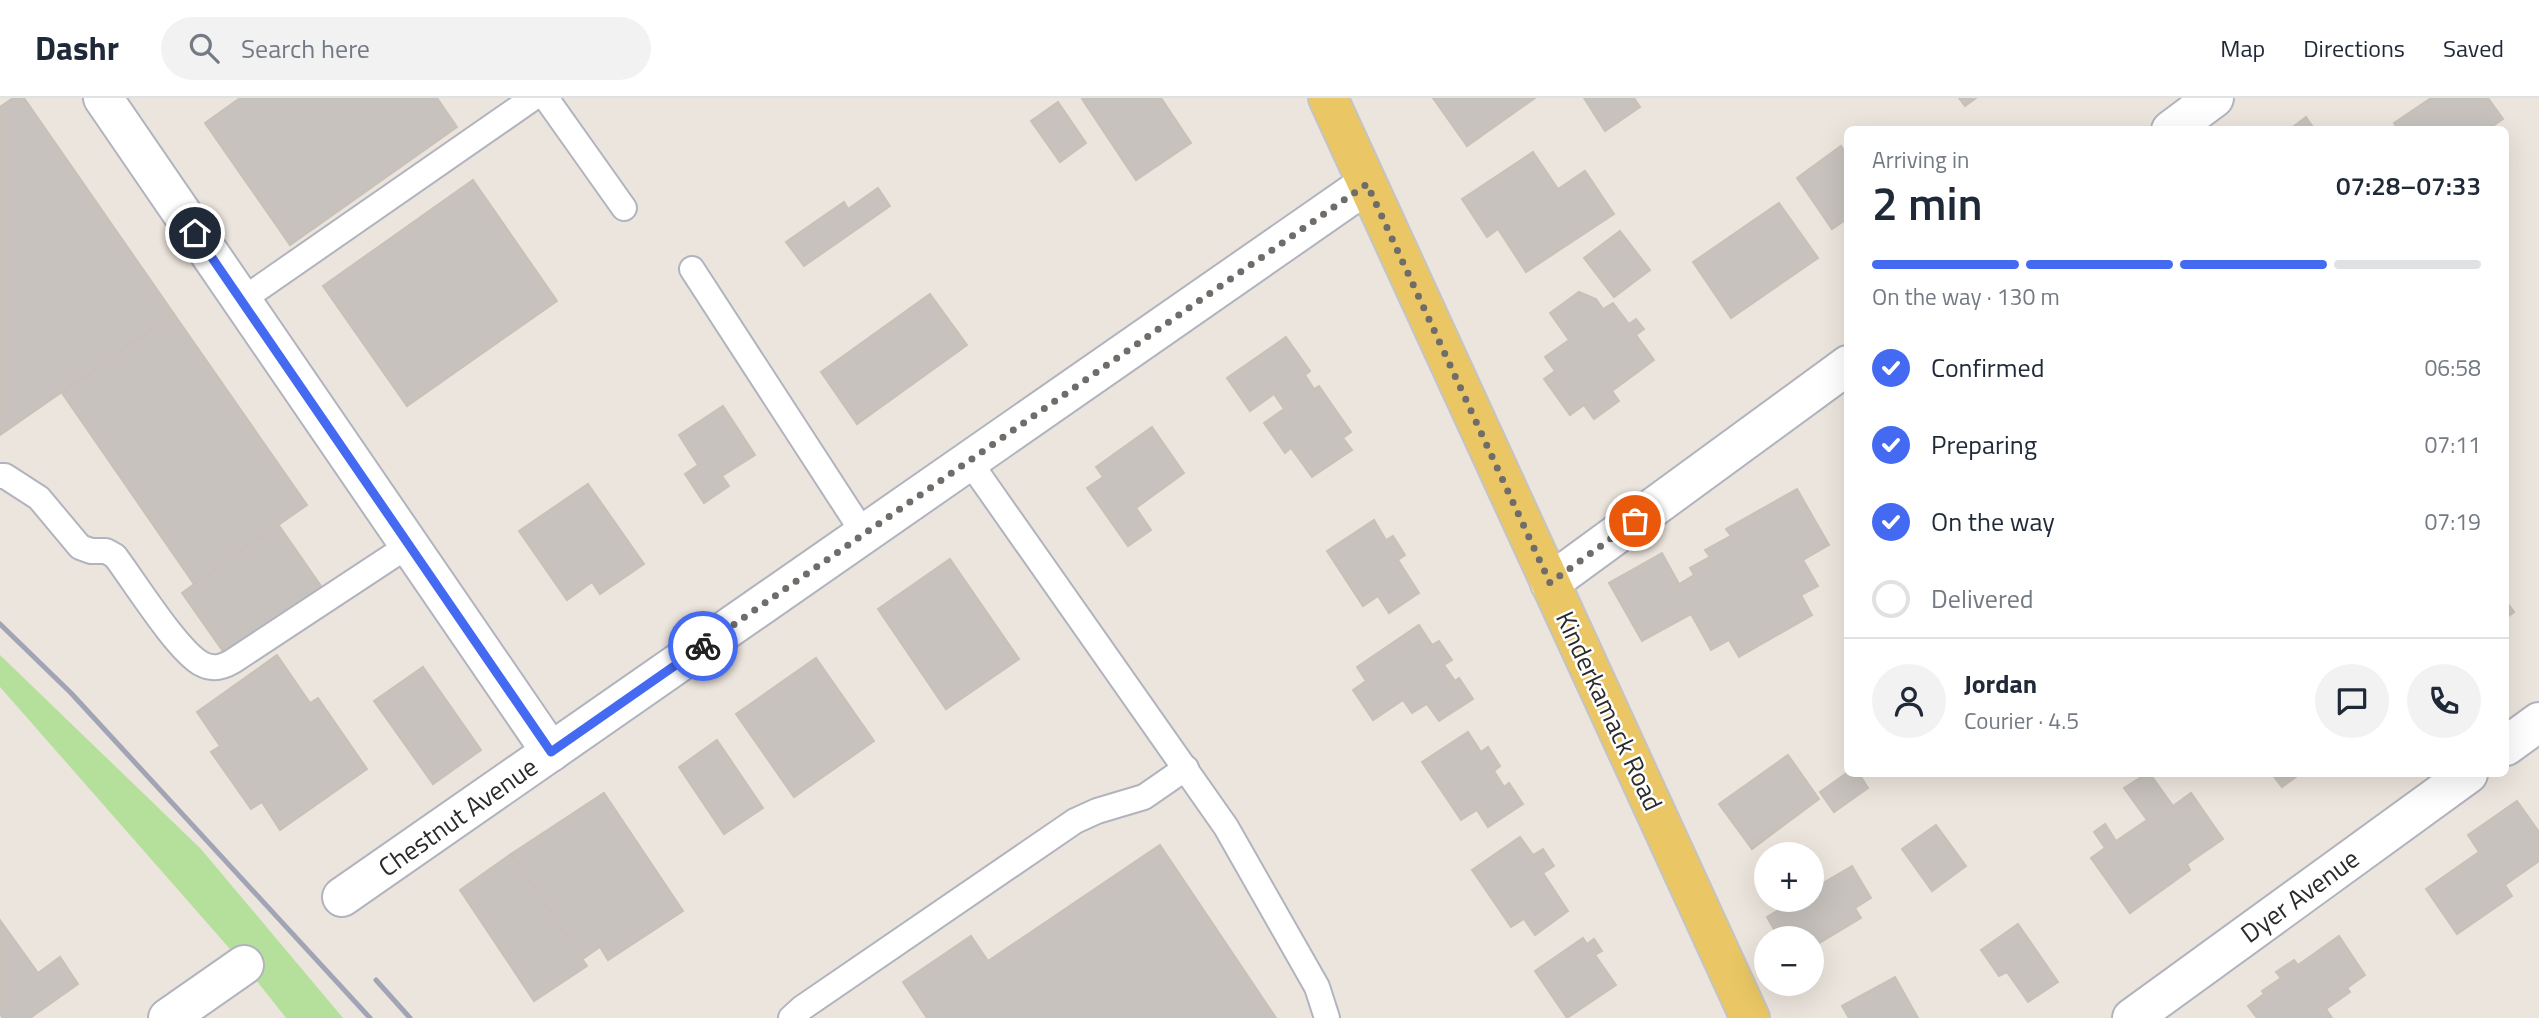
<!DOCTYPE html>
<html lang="en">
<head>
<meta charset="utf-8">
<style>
  :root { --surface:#fff; --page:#f2f2f3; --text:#1f2937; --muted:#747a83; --line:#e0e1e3; --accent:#446af2 }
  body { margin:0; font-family:"Titillium Web",sans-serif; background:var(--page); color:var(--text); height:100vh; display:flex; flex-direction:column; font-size:26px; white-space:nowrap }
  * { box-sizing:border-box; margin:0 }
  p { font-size:23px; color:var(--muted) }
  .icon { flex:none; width:38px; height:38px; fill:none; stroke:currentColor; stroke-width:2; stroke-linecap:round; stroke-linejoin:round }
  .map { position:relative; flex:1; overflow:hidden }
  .panel { position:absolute; left:1844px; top:28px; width:665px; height:651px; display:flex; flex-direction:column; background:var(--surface); border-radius:10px; box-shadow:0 7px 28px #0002 }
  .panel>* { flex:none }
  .fabs { position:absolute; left:1754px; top:744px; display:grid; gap:14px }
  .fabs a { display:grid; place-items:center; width:70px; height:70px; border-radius:50%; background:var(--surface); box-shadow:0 7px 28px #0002; font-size:35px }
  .pin { position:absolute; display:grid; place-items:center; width:60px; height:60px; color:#fff; margin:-30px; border:4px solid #fff; border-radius:50%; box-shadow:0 2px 7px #0007 }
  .courier { position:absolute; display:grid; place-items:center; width:70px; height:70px; margin:-35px; border:5px solid #446af2; border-radius:50%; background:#fff; color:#222; box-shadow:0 2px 9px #0007 }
  .head em { font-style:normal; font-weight:600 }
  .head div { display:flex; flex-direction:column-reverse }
  .head { display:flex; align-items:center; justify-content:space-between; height:119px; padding:0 28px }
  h1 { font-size:46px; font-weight:600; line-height:52px }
  .bar { display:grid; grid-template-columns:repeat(4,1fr); gap:10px 7px; align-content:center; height:84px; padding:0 28px }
  .bar i { height:9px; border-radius:5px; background:var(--line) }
  .bar .selected { background:var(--accent) }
  .bar p { grid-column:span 4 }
  .line { display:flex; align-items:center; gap:18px; padding:0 28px; border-top:2px solid var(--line) }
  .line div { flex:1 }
  .round { display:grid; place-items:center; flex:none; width:74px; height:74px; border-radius:37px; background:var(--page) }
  ol { padding:0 28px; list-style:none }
  li { display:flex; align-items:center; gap:21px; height:77px }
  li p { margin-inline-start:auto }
  li .icon { padding:7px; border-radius:50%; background:var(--accent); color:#fff; stroke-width:4 }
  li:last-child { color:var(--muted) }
  li i { width:38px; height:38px; border:4px solid var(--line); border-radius:50% }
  header { display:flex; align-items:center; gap:42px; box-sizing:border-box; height:98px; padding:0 35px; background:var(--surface); border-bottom:2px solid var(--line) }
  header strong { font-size:33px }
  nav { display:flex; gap:38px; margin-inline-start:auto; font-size:24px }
  .search { width:490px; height:63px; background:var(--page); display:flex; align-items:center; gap:18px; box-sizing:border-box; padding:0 24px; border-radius:38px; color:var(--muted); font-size:26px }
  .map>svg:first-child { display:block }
  .green { fill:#b5e09c }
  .building { fill:#c7c2bd; stroke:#c7c1b7; stroke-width:2 }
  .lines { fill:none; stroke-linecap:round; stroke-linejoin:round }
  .service-casing { stroke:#b1b4be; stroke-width:28 }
  .minor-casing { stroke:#b1b4be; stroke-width:42 }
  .primary-casing { stroke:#c4c4c4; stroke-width:42 }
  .service { stroke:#fff; stroke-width:24 }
  .minor { stroke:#fff; stroke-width:38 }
  .primary { stroke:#eac764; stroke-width:38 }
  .rail { stroke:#a0a4b4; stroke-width:5 }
  .done { stroke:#6f6c69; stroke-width:7; stroke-dasharray:0 12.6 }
  .route { stroke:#446af2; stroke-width:9 }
  .labels { text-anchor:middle; stroke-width:5; stroke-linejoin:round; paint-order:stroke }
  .street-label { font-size:26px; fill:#2b2b2b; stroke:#fff }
</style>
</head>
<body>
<header>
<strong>Dashr</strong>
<div class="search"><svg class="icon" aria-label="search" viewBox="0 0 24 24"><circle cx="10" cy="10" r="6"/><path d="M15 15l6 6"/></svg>Search here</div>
<nav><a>Map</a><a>Directions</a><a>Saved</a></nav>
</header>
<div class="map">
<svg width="2539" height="920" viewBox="0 0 2539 920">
  <rect width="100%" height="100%" fill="#ece5dd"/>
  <polygon class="green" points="0,557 201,751 343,920 286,920 244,867 0,589"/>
  <g class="building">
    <polygon points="13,0 24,0 174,216 0,337 0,9"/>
    <polygon points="240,0 437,0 457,29 290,147 205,25"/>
    <polygon points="1083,0 1161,0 1191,45 1136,82 1082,1"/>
    <polygon points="1433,0 1535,0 1467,48"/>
    <polygon points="1584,0 1634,0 1640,9 1605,33"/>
    <polygon points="1959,0 1976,0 1965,8"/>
    <polygon points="2431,0 2488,0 2503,21 2487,32 2398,32 2394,25"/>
    <polygon points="1058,4 1086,45 1060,64 1031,23"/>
    <polygon points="2306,19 2315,32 2289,32"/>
    <polygon points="1841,48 1848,58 1848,120 1832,131 1797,80"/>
    <polygon points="1533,54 1558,91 1585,73 1614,116 1526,174 1498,131 1487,139 1462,101"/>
    <polygon points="473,82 557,203 407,308 323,188"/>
    <polygon points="878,90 890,108 804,168 786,144 844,104 848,111"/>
    <polygon points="1779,105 1818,160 1731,220 1693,164"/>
    <polygon points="1620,133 1650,172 1614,199 1584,160"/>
    <polygon points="1579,194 1596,201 1603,211 1613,205 1629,226 1636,221 1644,231 1636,237 1654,262 1612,293 1619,303 1594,321 1584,307 1570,317 1544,281 1555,273 1545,259 1569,242 1550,215"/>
    <polygon points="930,196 967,247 857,326 821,274"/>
    <polygon points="174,216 307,407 194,486 62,295"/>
    <polygon points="1286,239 1310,273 1305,277 1314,291 1319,288 1351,334 1343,340 1352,352 1312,379 1291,350 1285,355 1264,325 1284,311 1274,296 1250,313 1227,280"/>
    <polygon points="723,308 755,357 722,378 729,388 704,405 685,376 698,367 679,337"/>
    <polygon points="1152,329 1184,375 1136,410 1151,432 1128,448 1087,390 1103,379 1096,369"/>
    <polygon points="588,386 644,466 600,496 592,484 567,502 519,433"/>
    <polygon points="1797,391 1829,447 1803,462 1818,488 1801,497 1812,517 1739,559 1729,542 1711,552 1691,516 1642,543 1609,485 1662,455 1679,486 1694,477 1690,470 1710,459 1705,452 1731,438 1726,431"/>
    <polygon points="1374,422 1386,442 1393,438 1405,457 1398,462 1419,495 1389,515 1378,498 1363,508 1327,453"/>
    <polygon points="278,426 321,488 225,556 182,495"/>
    <polygon points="950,461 1019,561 946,611 878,511"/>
    <polygon points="2506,503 2514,514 2506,520"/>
    <polygon points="1419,527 1432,547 1439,543 1452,562 1444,567 1455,583 1459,580 1473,601 1439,623 1427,606 1412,615 1403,602 1373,622 1353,592 1366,583 1357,569"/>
    <polygon points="277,557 310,605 318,600 367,671 280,732 262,704 251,711 211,654 220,648 197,614"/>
    <polygon points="816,560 874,643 794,699 736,616"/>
    <polygon points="423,569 481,652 433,686 374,603"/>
    <polygon points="1468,634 1481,654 1488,649 1500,668 1494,673 1504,689 1509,685 1523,706 1488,729 1477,712 1461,722 1422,664"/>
    <polygon points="717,642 763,710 724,736 679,669"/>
    <polygon points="1788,657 1819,701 1752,751 1719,706"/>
    <polygon points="1848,674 1859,676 1868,690 1834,714 1820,694"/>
    <polygon points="2146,676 2150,676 2173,708 2191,695 2223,741 2187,766 2190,772 2130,815 2091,760 2105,750 2094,734 2105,726 2116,743 2147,722 2124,690"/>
    <polygon points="2272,676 2300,676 2282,689"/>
    <polygon points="604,695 683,813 608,862 600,849 581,862 511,756"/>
    <polygon points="2517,703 2539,734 2539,763 2505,787 2512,798 2457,836 2426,791 2479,754 2468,737"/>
    <polygon points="1936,727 1966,768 1932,793 1902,751"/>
    <polygon points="1520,739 1533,757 1543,751 1554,768 1543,775 1568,813 1535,837 1524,821 1511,829 1472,772"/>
    <polygon points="1160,747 1276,920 927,920 903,884 971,838 988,863"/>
    <polygon points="511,756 587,868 534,903 460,792"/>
    <polygon points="1852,768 1871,800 1855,810 1861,820 1811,850 1811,840 1786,840 1782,833 1777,836 1767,819 1795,802 1811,802 1811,792"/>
    <polygon points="0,822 38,875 60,859 78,886 30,920 3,920 0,916"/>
    <polygon points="2018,826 2058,884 2028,904 2007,874 1999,878 1981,852"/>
    <polygon points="2339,838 2365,877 2347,890 2350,894 2326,911 2332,920 2257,920 2248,908 2264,896 2262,893 2281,880 2276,874 2294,862 2298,867"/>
    <polygon points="1583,840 1587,846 1594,841 1602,853 1595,857 1616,887 1567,920 1535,873"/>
    <polygon points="1895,879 1918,920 1849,920 1842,908"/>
  </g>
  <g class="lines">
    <defs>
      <g id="service">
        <polyline points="546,0 624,110"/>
        <polyline points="692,171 864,436"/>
        <polyline points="242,202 533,0"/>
        <polyline points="969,363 1226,729 1317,889 1327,920"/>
        <path d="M0,378h5l34,22 41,49 11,4h15l9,5c19,25 63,96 87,108 11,6 21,3 31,-3l176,-116"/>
        <polyline points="791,920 802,910 1075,723 1097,713 1144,699 1186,670"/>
      </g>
      <g id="minor">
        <polyline points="103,0 551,654"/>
        <polyline points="2171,32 2214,0"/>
        <polyline points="1550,485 1848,267"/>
        <polyline points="2506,648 2539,624"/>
        <polyline points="342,799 1367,86"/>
        <polyline points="168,920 244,867"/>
        <polyline points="2132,920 2468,676"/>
      </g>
      <polyline id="primary" points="1328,0 1750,920"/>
    </defs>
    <use href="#service" class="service-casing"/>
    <use href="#minor" class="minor-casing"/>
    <use href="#primary" class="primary-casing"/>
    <use href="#service" class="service"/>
    <use href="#minor" class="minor"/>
    <use href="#primary" class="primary"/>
    <g class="rail">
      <polyline points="0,526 71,595 370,920"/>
      <polyline points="376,882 410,920"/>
    </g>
  </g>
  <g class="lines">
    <polyline class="done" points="703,548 1367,86 1550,485 1635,423"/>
    <polyline class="route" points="195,135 551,654 703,548"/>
  </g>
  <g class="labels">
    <g class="street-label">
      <text transform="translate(1609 613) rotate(65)" y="9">Kinderkamack Road</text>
      <text transform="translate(458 719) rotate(-35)" y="9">Chestnut Avenue</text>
      <text transform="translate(2300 798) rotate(-36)" y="9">Dyer Avenue</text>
    </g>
  </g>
</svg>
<div class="fabs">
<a>+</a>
<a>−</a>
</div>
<div class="pin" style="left:1635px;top:423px;background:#ea580c"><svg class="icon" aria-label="bag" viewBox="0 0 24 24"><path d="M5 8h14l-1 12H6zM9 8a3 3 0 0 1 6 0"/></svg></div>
<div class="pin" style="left:195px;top:135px;background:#1f2937"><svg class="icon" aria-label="home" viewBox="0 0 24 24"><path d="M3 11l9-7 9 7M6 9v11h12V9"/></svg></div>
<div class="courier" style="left:703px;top:548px"><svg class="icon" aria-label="bike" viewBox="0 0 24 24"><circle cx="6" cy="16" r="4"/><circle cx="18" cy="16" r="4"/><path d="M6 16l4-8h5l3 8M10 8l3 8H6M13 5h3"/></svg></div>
<section class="panel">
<div class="head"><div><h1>2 min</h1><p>Arriving in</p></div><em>07:28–07:33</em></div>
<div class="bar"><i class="selected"></i><i class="selected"></i><i class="selected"></i><i></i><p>On the way · 130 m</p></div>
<ol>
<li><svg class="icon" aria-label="check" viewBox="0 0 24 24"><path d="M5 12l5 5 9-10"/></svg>Confirmed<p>06:58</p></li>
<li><svg class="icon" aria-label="check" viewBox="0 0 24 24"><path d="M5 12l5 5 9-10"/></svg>Preparing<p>07:11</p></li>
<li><svg class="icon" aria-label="check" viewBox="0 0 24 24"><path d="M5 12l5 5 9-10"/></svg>On the way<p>07:19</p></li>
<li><i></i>Delivered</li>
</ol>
<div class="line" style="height:126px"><a class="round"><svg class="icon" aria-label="person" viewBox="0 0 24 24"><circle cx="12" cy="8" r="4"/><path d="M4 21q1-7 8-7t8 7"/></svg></a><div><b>Jordan</b><p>Courier · 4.5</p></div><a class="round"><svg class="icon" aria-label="chat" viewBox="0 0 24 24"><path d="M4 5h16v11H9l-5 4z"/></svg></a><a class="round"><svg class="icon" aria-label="phone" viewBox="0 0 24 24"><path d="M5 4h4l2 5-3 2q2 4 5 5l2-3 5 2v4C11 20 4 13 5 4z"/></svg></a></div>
</section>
</div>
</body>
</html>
